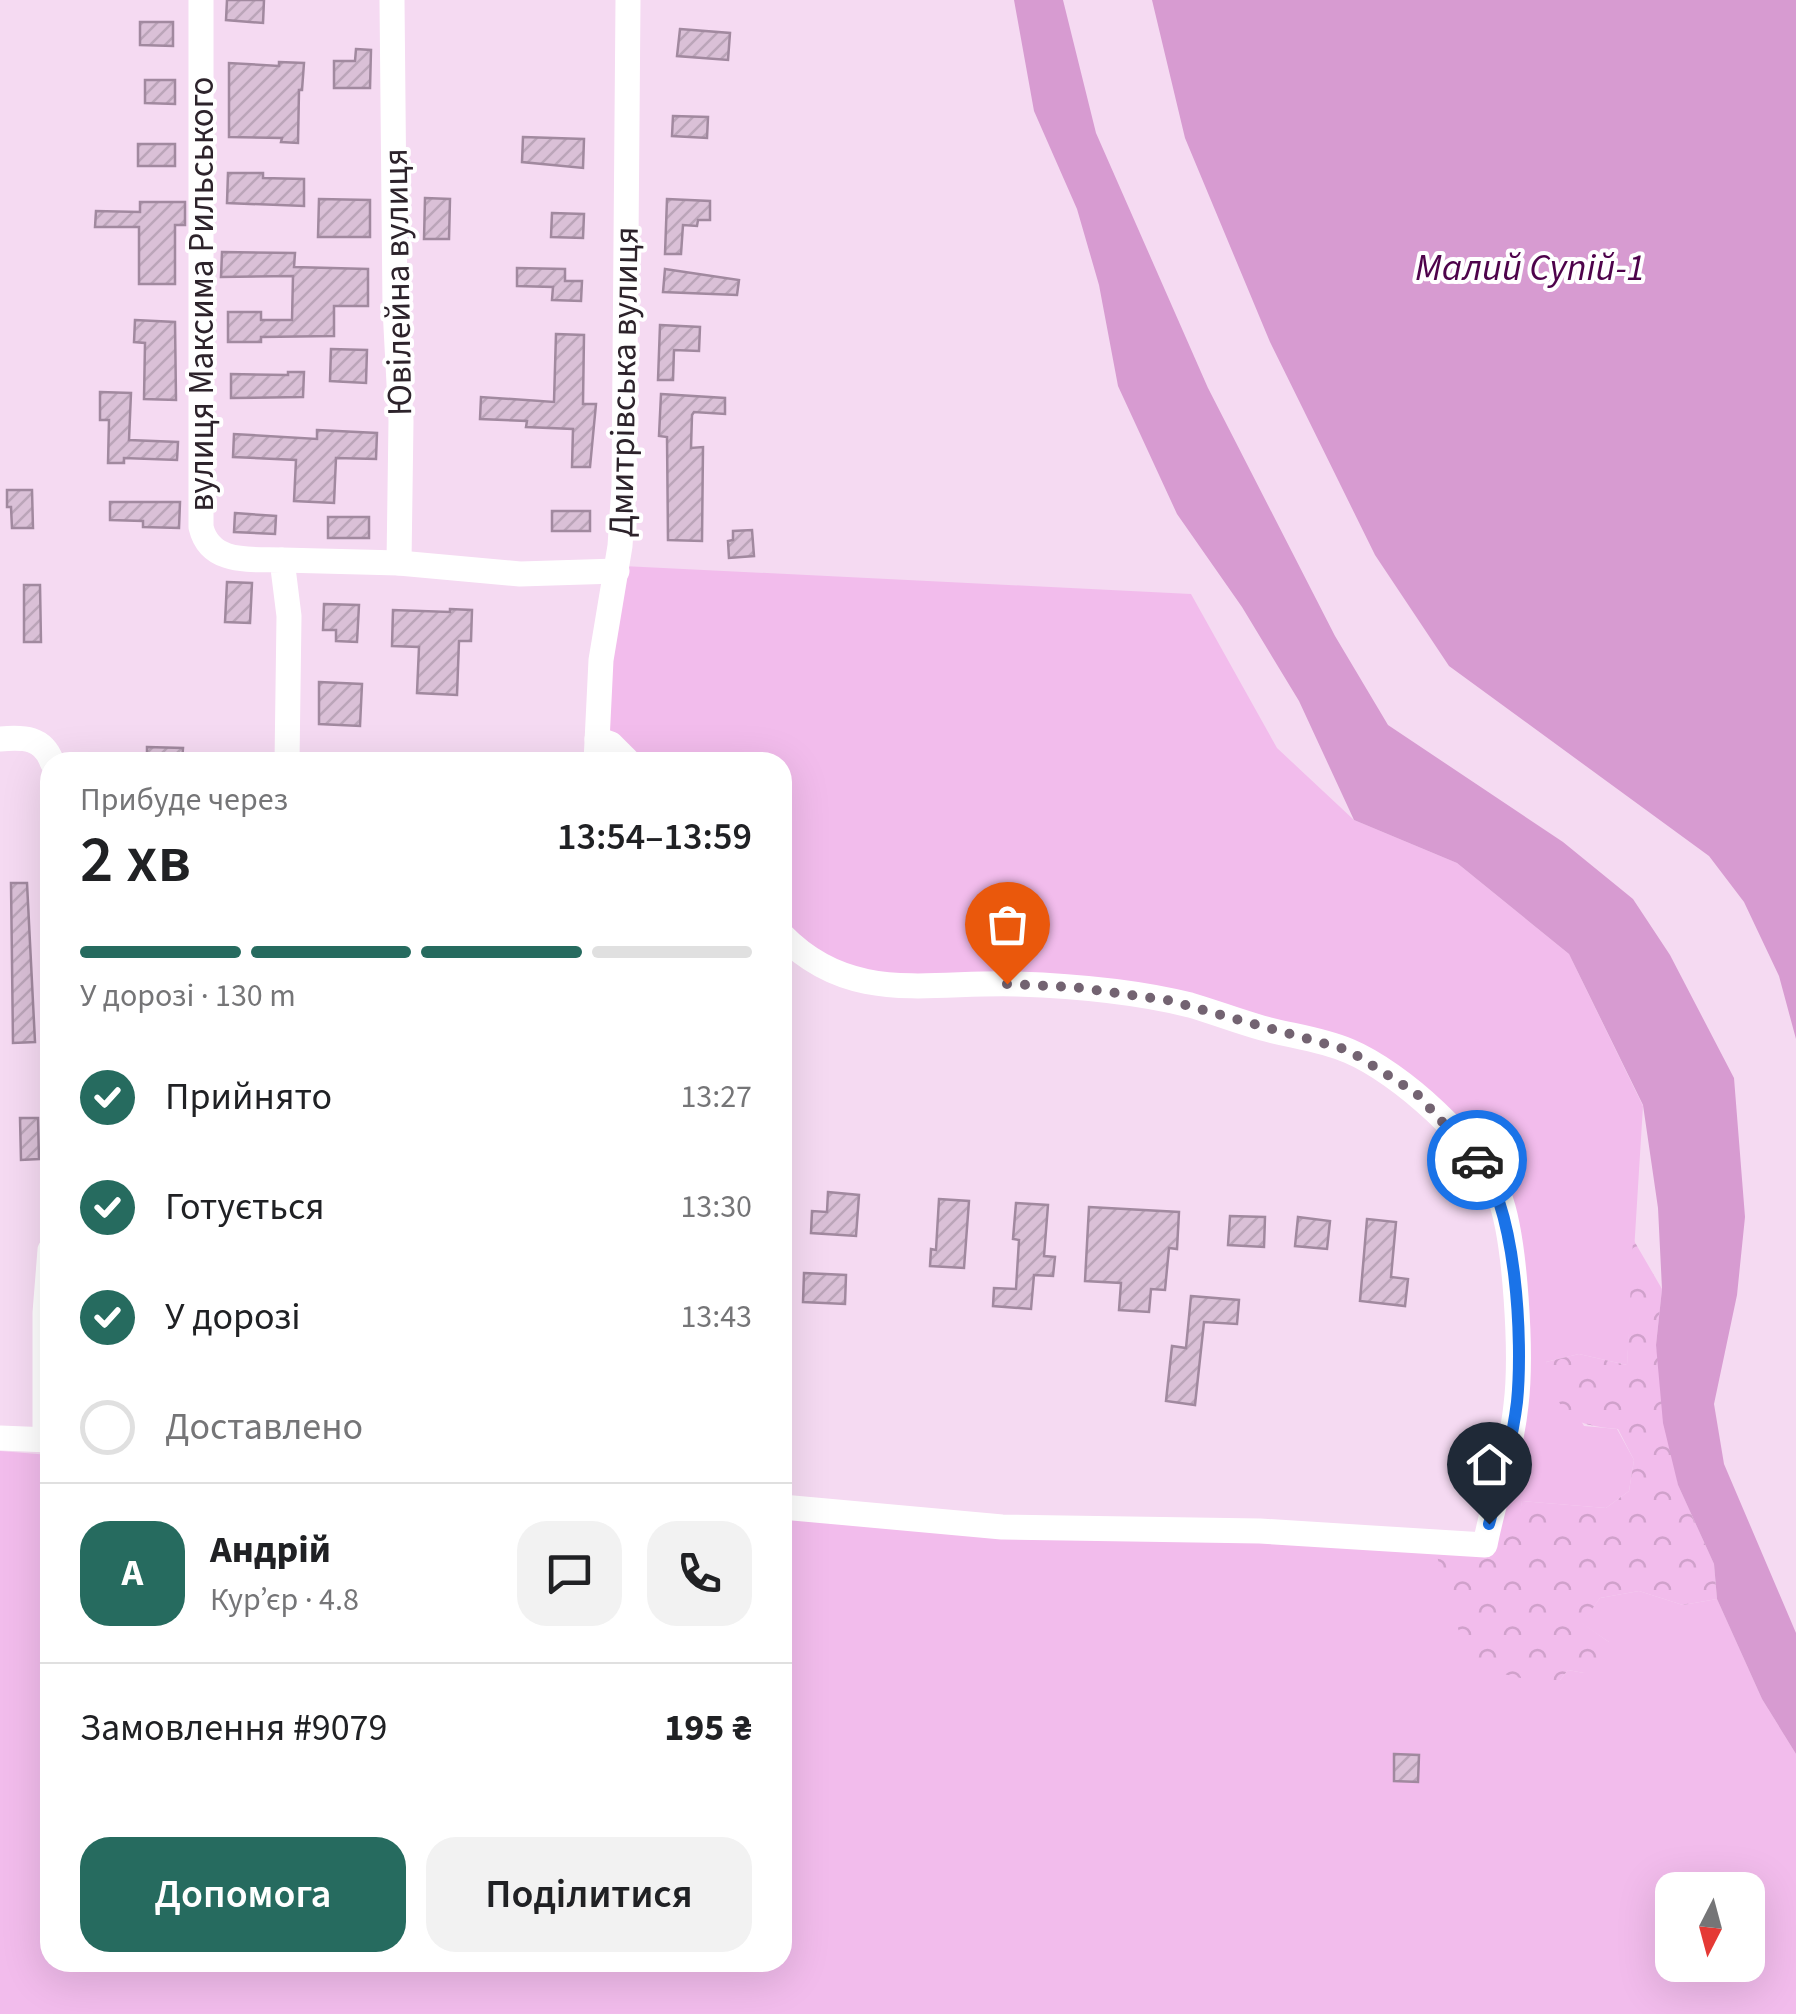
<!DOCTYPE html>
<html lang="uk">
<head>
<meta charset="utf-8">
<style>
  :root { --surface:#fff; --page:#f2f2f2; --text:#202124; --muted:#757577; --line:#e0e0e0; --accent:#266b5f }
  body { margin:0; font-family:"Source Sans 3",sans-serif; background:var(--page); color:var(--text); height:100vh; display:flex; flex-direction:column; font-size:38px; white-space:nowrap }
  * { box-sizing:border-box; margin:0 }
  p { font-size:32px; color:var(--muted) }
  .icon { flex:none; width:55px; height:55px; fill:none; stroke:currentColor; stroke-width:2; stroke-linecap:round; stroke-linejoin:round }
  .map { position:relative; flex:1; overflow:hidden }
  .drawer { position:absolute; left:40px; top:752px; width:752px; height:1220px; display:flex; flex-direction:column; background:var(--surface); border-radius:30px; box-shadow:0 10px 40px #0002 }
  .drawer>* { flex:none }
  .needle { width:65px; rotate:186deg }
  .buttons { position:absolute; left:1655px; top:1872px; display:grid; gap:20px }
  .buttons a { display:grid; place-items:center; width:110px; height:110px; border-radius:20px; background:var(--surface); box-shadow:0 10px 40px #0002; font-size:50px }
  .pin { position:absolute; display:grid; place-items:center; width:85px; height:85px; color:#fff; margin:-102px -42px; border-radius:50% 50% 50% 0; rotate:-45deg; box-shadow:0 0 10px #0007 }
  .pin .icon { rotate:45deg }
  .courier { position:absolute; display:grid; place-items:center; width:100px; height:100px; margin:-50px; border:8px solid #1a73e8; border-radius:50%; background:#fff; color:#222; box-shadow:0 2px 12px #0007 }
  .summary em { font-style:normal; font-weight:600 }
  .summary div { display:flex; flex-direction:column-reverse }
  .summary { display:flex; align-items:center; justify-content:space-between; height:170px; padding:0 40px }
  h1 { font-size:65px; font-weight:600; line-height:75px }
  .bar { display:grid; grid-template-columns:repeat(4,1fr); gap:15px 10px; align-content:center; height:120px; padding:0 40px }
  .bar i { height:12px; border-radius:8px; background:var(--line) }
  .bar .on { background:var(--accent) }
  .bar p { grid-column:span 4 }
  .line { display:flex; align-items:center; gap:25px; padding:0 40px; border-top:2px solid var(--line) }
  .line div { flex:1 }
  .round { display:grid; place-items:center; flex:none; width:105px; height:105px; border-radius:30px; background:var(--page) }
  ol { padding:0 40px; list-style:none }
  li { display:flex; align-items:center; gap:30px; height:110px }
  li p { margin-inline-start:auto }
  li .icon { padding:10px; border-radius:50%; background:var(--accent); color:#fff; stroke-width:4 }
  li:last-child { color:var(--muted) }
  li i { width:55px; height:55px; border:5px solid var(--line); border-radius:50% }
  .action { display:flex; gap:20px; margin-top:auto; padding:20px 40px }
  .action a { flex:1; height:115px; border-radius:30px; background:var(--accent); color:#fff; font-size:40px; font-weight:600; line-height:115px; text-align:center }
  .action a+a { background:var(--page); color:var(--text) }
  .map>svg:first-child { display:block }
  .green { fill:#f2bcec; fill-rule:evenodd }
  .forest { fill:url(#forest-crowns) }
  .water { fill:#d79bd1 }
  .building { fill:url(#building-hatch); stroke:#a1899f; stroke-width:2.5 }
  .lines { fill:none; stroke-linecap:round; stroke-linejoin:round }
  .minor { stroke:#fff; stroke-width:25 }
  .done { stroke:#736371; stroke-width:10; stroke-dasharray:0 18 }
  .route { stroke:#1a73e8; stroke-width:12 }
  .labels { text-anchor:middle; stroke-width:8; stroke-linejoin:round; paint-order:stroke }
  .street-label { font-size:35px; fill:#2d232b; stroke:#fff }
  .water-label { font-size:38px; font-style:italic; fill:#4e034b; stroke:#fff }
</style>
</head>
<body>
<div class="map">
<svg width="1796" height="2014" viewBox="0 0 1796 2014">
  <defs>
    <pattern id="forest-crowns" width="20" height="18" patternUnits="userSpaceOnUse" patternTransform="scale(2.5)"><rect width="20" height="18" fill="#f2bcec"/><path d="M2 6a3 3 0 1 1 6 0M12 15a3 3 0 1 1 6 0" fill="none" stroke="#d0a1cb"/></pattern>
    <pattern id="building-hatch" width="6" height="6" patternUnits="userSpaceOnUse" patternTransform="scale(2.5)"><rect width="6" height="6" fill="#dac0d7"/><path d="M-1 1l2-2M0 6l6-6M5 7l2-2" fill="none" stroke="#bba5b9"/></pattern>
  </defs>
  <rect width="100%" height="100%" fill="#f5daf2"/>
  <g class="green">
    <polygon points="623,566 1191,594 1277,748 1354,820 1457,863 1569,954 1643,1106 1627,1365 1579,1354 1546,1362 1584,1426 1617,1429 1634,1460 1629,1491 1606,1508 1522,1501 1519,1523 1500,1534 1490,1534 1522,1407 1493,1171 1403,1072 1205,1001 864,976 805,947 783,923 782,762 646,762 605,733"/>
    <path d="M0,1451l50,4v507h732l1,-446 403,20 250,17 124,127 8,-10 16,3 25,-31 -28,-19 19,-25 39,-7 44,14 34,-6 45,100 34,55v260h-1796zM1672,1890h76v75h-76z"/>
  </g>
  <path class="forest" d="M1633,1239l29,50 -6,56 22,140 36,79 3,35 -34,6 -44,-14 -39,7 -18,25 27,19 17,22 -42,9 -16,-3 -13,16 -86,-20 -33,-113c27,-10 58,-15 82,-30l4,-22 84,7 23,-17 5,-31 -16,-31c-57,-5 -57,-16 -72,-67l33,-8 48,11z"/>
  <g class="water">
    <polygon points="1014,0 1063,0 1096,133 1208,388 1335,636 1388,725 1563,842 1633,899 1670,955 1734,1078 1745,1217 1737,1295 1714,1404 1724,1464 1796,1633 1796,1754 1762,1699 1717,1599 1714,1564 1678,1485 1663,1423 1656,1345 1662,1289 1658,1208 1643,1105 1569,954 1457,863 1354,820 1299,701 1242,607 1177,514 1118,386 1099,285 1077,209 1034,111"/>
    <polygon points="1152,0 1796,0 1796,1039 1779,976 1744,902 1709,856 1449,666 1375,555 1270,342 1185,138"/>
  </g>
  <g class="building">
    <polygon points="227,0 264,0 263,23 226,20"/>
    <polygon points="140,22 173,22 173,46 140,45"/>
    <polygon points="680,29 730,33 728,60 677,56"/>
    <polygon points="356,49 371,50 370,88 334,88 334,61 355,61"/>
    <polygon points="279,62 304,63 302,90 299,90 298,143 281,142 282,138 229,137 229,63 279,66"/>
    <polygon points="145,80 175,80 175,104 145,103"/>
    <polygon points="673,116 708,117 707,138 672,136"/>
    <polygon points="523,137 584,139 583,168 522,162"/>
    <rect x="138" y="144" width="37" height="22"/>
    <polygon points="228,173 263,173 263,178 304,179 304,206 227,203"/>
    <polygon points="425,198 450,199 449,239 424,239"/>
    <polygon points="319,199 370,200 370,237 318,237"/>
    <polygon points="667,199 710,201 710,220 698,220 697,226 683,225 681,254 665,254"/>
    <polygon points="140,202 185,202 185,225 175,225 175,284 139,284 139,227 95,227 96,211 140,212"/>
    <polygon points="552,213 584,214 583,238 551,237"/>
    <polygon points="222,252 295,253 294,267 368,269 368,306 334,306 334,336 261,337 261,342 228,342 228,312 261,312 261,320 292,320 293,276 221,277"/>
    <polygon points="517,268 565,269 565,281 582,281 581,301 552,300 553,287 517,286"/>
    <polygon points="665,269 739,280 737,295 663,292"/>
    <polygon points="135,320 175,322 176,400 144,399 145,343 134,342"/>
    <polygon points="660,325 700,327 699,351 674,350 673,380 658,380"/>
    <polygon points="556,334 584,335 583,404 596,404 590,467 572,467 573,429 526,427 527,421 480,419 481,397 554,402"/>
    <polygon points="331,349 367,350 366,383 330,381"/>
    <polygon points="288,372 304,372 303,397 231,398 231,374 288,375"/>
    <polygon points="100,392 131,393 129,440 178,442 177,460 124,458 124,463 108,463 109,420 100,420"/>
    <polygon points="661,394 725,398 725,414 694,412 692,415 691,448 703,447 702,541 668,540 667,437 659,436"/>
    <polygon points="317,430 377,433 376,459 336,458 334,503 294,501 296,460 233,457 234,434 317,439"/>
    <polygon points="7,490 32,490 33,528 12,528 11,507 7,507"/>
    <polygon points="110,502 180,502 179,528 143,527 143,521 110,520"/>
    <rect x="552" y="511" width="38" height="20"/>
    <polygon points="235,513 276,516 275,534 234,532"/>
    <rect x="328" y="517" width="41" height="21"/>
    <polygon points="752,530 754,556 729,558 728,541 733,540 733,531"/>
    <polygon points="227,582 252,583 250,623 225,622"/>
    <polygon points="24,585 40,585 41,642 24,642"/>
    <polygon points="324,604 359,605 357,642 336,641 336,630 323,630"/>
    <polygon points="450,609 472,610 471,641 459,641 457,695 417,693 419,647 392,646 393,610 450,612"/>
    <polygon points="319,682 362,684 360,726 319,724"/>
    <polygon points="147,747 183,748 182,762 147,762"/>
    <polygon points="11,883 27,883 35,1042 13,1043"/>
    <polygon points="20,1118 38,1118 39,1159 21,1160"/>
    <polygon points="828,1192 859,1195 856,1236 811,1233 812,1211 827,1212"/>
    <polygon points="939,1199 969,1201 964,1268 930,1266 931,1249 936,1250"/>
    <polygon points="1016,1203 1048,1205 1044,1256 1055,1257 1053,1276 1034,1275 1031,1309 993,1306 994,1288 1016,1289 1019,1240 1013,1239"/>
    <polygon points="1089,1207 1179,1212 1177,1249 1169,1248 1165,1290 1151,1289 1149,1312 1119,1310 1121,1283 1085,1281"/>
    <polygon points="1230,1216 1265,1217 1264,1247 1228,1245"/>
    <polygon points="1298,1217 1330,1221 1327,1249 1295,1246"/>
    <polygon points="1367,1219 1396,1222 1391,1277 1408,1279 1405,1306 1360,1301"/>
    <polygon points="804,1273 846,1275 845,1304 803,1302"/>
    <polygon points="1191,1296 1239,1300 1237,1324 1204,1322 1195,1405 1166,1401 1172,1346 1186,1348"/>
    <polygon points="1394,1754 1419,1755 1418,1782 1394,1781"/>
  </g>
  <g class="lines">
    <g class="minor">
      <path d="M201,0v527c9,38 50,32 81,33l7,56 -2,146"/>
      <polyline points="392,0 395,308 401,421 399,563"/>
      <polyline points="282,560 399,563 520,574 617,571"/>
      <path d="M0,739c24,-2 43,-2 52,23"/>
      <polyline points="597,739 611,744 629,762"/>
      <polyline points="596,762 601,660 620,546 624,486 628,0"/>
      <path d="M782,935c69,71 149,46 235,49 58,2 117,7 173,21 24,7 47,16 72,23 29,8 59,11 87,23 52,22 129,92 150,144 17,45 23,161 17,210 -5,48 -22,93 -31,140l-225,-14 -258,-4 -220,-20"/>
      <polyline points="0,1438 50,1440"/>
      <polyline points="45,1440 45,1313 50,1250"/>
    </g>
  </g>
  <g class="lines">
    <polyline class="done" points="1007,984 1073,987 1167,1000 1348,1050 1416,1093 1477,1160"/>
    <path class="route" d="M1477,1160c40,45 46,182 40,242 -5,41 -17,82 -28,122"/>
  </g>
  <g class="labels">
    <g class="street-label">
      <text transform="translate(397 282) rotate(-91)" y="12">Ювілейна вулиця</text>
      <text transform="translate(201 294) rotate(-90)" y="12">вулиця Максима Рильського</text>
      <text transform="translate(623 382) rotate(-89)" y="12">Дмитрівська вулиця</text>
    </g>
    <g class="water-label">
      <text x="1530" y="280">Малий Супій-1</text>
    </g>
  </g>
</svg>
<div class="buttons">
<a><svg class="needle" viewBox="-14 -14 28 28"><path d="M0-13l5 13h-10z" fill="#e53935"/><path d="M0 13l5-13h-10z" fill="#757577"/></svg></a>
</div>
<div class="pin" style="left:1007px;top:984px;background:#ea580c"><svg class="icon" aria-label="bag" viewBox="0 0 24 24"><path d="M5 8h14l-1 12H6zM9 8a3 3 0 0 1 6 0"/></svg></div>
<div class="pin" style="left:1489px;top:1524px;background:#1f2937"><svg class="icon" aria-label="home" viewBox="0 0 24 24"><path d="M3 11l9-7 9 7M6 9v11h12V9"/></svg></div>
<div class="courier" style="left:1477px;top:1160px"><svg class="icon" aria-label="car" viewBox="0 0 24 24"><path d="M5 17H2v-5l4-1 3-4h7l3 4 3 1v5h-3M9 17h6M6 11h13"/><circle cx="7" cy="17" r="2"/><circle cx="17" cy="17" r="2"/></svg></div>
<section class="drawer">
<div class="summary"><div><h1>2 хв</h1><p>Прибуде через</p></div><em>13:54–13:59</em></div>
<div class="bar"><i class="on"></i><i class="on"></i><i class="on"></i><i></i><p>У дорозі · 130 m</p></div>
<ol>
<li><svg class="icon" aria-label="check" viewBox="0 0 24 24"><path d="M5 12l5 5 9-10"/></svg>Прийнято<p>13:27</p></li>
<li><svg class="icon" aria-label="check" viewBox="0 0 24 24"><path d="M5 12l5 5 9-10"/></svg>Готується<p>13:30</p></li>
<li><svg class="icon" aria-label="check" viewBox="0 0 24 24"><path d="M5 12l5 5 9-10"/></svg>У дорозі<p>13:43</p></li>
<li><i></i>Доставлено</li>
</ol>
<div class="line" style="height:180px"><b class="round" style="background:var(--accent);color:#fff">А</b><div><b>Андрій</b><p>Кур’єр · 4.8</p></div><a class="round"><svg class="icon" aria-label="chat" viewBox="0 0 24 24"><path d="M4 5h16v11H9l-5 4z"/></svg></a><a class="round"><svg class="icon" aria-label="phone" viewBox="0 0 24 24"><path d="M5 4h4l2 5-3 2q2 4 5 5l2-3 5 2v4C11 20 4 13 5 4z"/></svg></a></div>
<div class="line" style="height:130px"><div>Замовлення #9079</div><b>195 ₴</b></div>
<div class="action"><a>Допомога</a><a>Поділитися</a></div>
</section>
</div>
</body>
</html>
